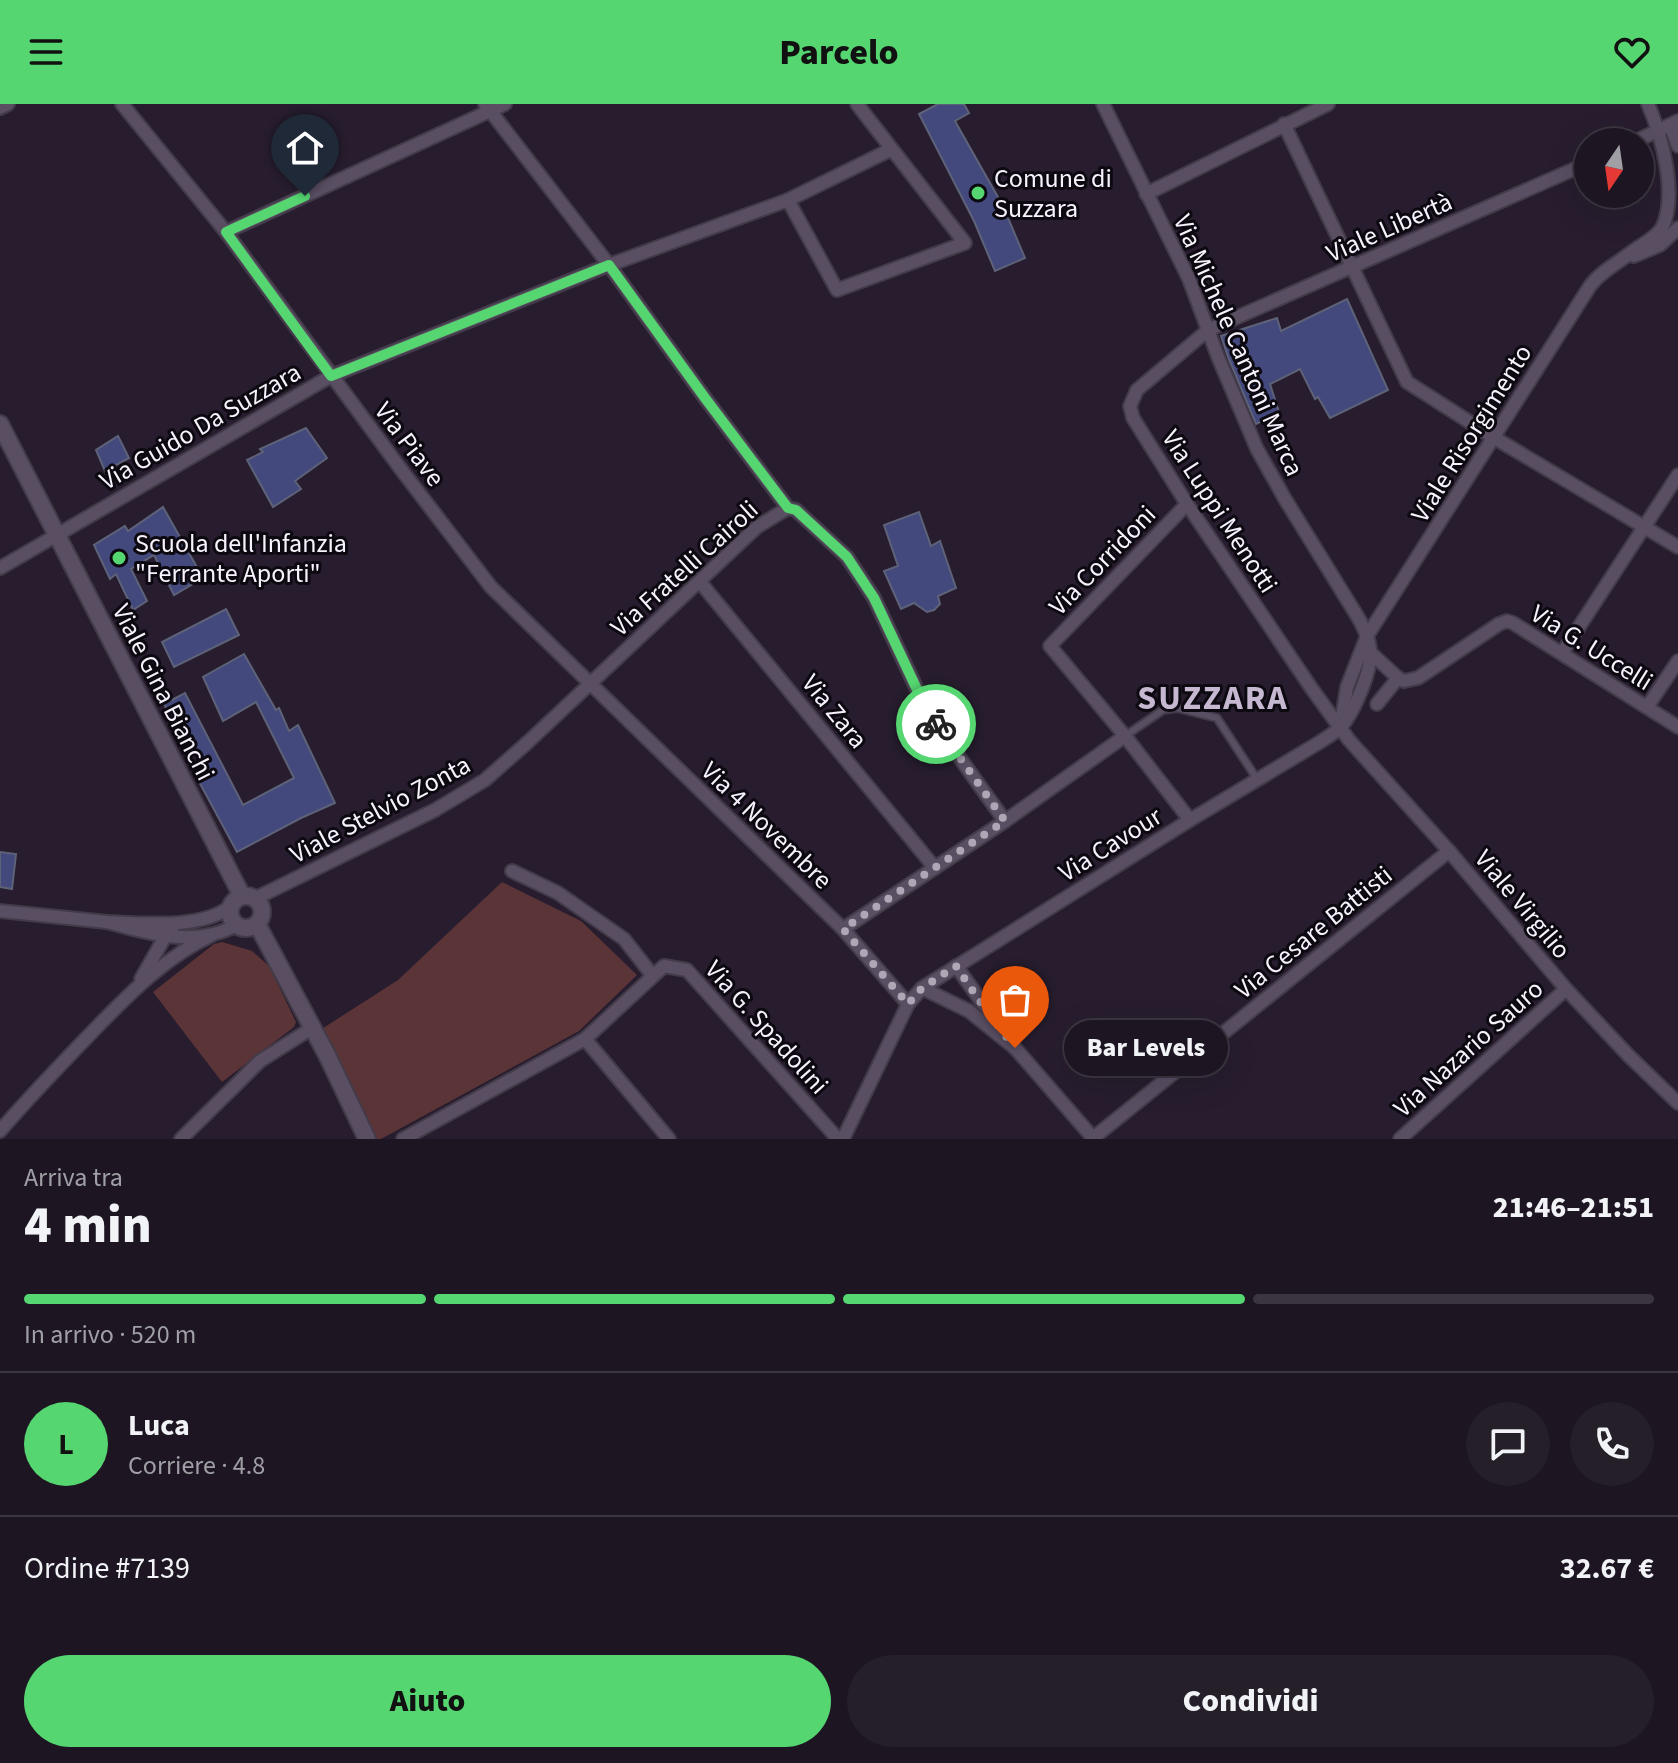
<!DOCTYPE html>
<html lang="it">
<head>
<meta charset="utf-8">
<style>
  :root { --surface:#1d1622; --page:#251f2a; --text:#f1f3f6; --muted:#a09fa5; --line:#3b3540; --accent:#55d671 }
  body { margin:0; font-family:"Source Sans 3",sans-serif; background:var(--page); color:var(--text); height:100vh; display:flex; flex-direction:column; font-size:30px; white-space:nowrap }
  * { box-sizing:border-box; margin:0 }
  p { font-size:26px; color:var(--muted) }
  .icon { flex:none; width:44px; height:44px; fill:none; stroke:currentColor; stroke-width:2; stroke-linecap:round; stroke-linejoin:round }
  .map { position:relative; height:1035px; overflow:hidden }
  .panel { display:flex; flex-direction:column; background:var(--surface); flex:1 }
  .panel>* { flex:none }
  .needle { width:52px; rotate:193deg }
  .fabs { position:absolute; left:1574px; top:24px; display:grid; gap:16px }
  .fabs a { display:grid; place-items:center; width:80px; height:80px; border-radius:50%; background:var(--surface); box-shadow:0 8px 32px #0002,0 0 0 2px var(--line); font-size:40px }
  .pin { position:absolute; display:grid; place-items:center; width:68px; height:68px; color:#fff; margin:-82px -34px; border-radius:50% 50% 50% 0; rotate:-45deg; box-shadow:0 0 8px #0007 }
  .pin .icon { rotate:45deg }
  .courier { position:absolute; display:grid; place-items:center; width:80px; height:80px; margin:-40px; border:6px solid #55d671; border-radius:50%; background:#fff; color:#222; box-shadow:0 2px 10px #0007 }
  .bubble { position:absolute; height:56px; border-radius:28px; background:var(--surface); box-shadow:0 8px 32px #0002,0 0 0 2px var(--line); font-size:26px; font-weight:800; line-height:56px; text-align:center }
  .headline em { font-style:normal; font-weight:800 }
  .headline div { display:flex; flex-direction:column-reverse }
  .headline { display:flex; align-items:center; justify-content:space-between; height:136px; padding:0 24px }
  h1 { font-size:52px; font-weight:800; line-height:60px }
  .bar { display:grid; grid-template-columns:repeat(4,1fr); gap:12px 8px; align-content:center; height:96px; padding:0 24px }
  .bar i { height:10px; border-radius:6px; background:var(--line) }
  .bar .selected { background:var(--accent) }
  .bar p { grid-column:span 4 }
  .line { display:flex; align-items:center; gap:20px; padding:0 24px; border-top:2px solid var(--line) }
  .line div { flex:1 }
  .round { display:grid; place-items:center; flex:none; width:84px; height:84px; border-radius:42px; background:var(--page) }
  .cta { display:flex; gap:16px; margin-top:auto; padding:16px 24px }
  .cta a { flex:1; height:92px; border-radius:48px; background:var(--accent); color:#111; font-size:32px; font-weight:800; line-height:92px; text-align:center }
  .cta a+a { background:var(--page); color:var(--text) }
  header { display:flex; justify-content:space-between; align-items:center; height:104px; padding:0 24px; background:var(--accent); color:#111; font-size:36px; font-weight:800 }
  .map>svg:first-child { display:block }
  .green { fill:#5b3437 }
  .building { fill:#43497c; stroke:#5e6278; stroke-width:2 }
  .lines { fill:none; stroke-linecap:round; stroke-linejoin:round }
  .lane-casing { stroke:#433b49; stroke-width:10 }
  .street-casing { stroke:#433b49; stroke-width:16 }
  .secondary-casing { stroke:#433b49; stroke-width:20 }
  .lane { stroke:#594e62; stroke-width:6 }
  .street { stroke:#594e62; stroke-width:12 }
  .secondary { stroke:#594e62; stroke-width:16 }
  .done { stroke:#afa7b5; stroke-width:8; stroke-dasharray:0 14.4 }
  .route { stroke:#55d671; stroke-width:10 }
  .poi-dot { fill:#55d671; stroke:#0d0911; stroke-width:3 }
  .labels { text-anchor:middle; stroke-width:6; stroke-linejoin:round; paint-order:stroke }
  .poi-label { font-size:26px; fill:#f8f2fe; stroke:#0d0911; text-anchor:start }
  .street-label { font-size:26px; fill:#f8f2fe; stroke:#0d0911 }
  .district-label { font-size:34px; font-weight:bold; letter-spacing:2px; fill:#c5b8d0; stroke:#0d0911 }
</style>
</head>
<body>
<header><svg class="icon" aria-label="menu" viewBox="0 0 24 24"><path d="M4 6h16M4 12h16M4 18h16"/></svg>Parcelo<svg class="icon" aria-label="heart" viewBox="0 0 24 24"><path d="M12 20l-8-8c-3-5 5-10 8-4 3-6 11-1 8 4z"/></svg></header>
<div class="map">
<svg width="1678" height="1035" viewBox="0 0 1678 1035">
  <rect width="100%" height="100%" fill="#271d2e"/>
  <g class="green">
    <polygon points="502,778 581,817 637,871 579,927 381,1035 367,1035 317,928 398,876"/>
    <polygon points="222,838 252,847 269,862 296,918 294,923 222,978 153,888 214,840"/>
  </g>
  <g class="building">
    <polygon points="938,0 964,0 969,9 955,17 1003,102 1025,154 995,167 974,117 919,10"/>
    <polygon points="1347,195 1388,286 1330,314 1318,293 1315,295 1300,265 1270,280 1279,308 1256,320 1228,253 1221,232 1277,214 1281,227"/>
    <polygon points="306,324 327,354 295,377 301,385 273,403 247,356 263,348 260,345"/>
    <polygon points="118,332 129,354 105,367 96,346"/>
    <polygon points="163,403 203,474 174,491 154,451 131,465 147,497 133,506 116,470 110,475 94,441 125,422 128,427"/>
    <polygon points="919,408 931,442 940,437 956,484 938,492 940,500 934,506 927,508 914,499 901,505 884,467 898,462 884,421"/>
    <polygon points="226,505 239,531 174,563 162,538"/>
    <polygon points="244,550 276,606 279,604 289,627 298,621 335,699 301,714 237,748 197,674 210,668 200,648 191,652 164,600 185,589 243,701 294,674 256,598 223,617 203,573"/>
    <polygon points="0,748 16,750 12,785 0,783"/>
  </g>
  <g class="lines">
    <defs>
      <polyline id="lane" points="1125,632 1163,606 1177,604 1217,614 1257,675"/>
      <g id="street">
        <polyline points="122,0 226,128 403,368 491,483 843,825 908,900"/>
        <polyline points="485,0 609,161 705,294 788,404"/>
        <polyline points="857,0 965,139 837,186 788,96 892,45"/>
        <polyline points="0,4 8,0"/>
        <polyline points="1284,20 1407,278 1493,333 1678,443"/>
        <polyline points="1670,21 1678,42"/>
        <polyline points="1634,38 1678,17"/>
        <polyline points="1588,59 1208,226 1137,286 1130,302 1133,314 1187,400 1312,585 1349,636 1449,747 1566,885 1628,951 1678,999"/>
        <polyline points="1146,90 1328,0"/>
        <polyline points="226,128 505,0"/>
        <polyline points="1634,152 1660,141 1678,124"/>
        <polyline points="1187,400 1050,542 1125,632 1190,716"/>
        <polyline points="0,464 331,272 609,161 788,96"/>
        <polyline points="700,478 935,764"/>
        <polyline points="1371,549 1398,574"/>
        <polyline points="1562,549 1678,371"/>
        <polyline points="1398,574 1404,577 1418,574 1499,520 1507,517 1513,519 1678,623"/>
        <polyline points="1377,600 1398,574"/>
        <polyline points="1647,603 1678,557"/>
        <path d="M1341,620l6,-37 20,-51 223,-350c11,-15 28,-23 43,-35 10,-7 22,-13 29,-23 16,-33 0,-91 -14,-124"/>
        <polyline points="512,767 558,789 624,835 653,872"/>
        <polyline points="256,794 435,706 485,676 528,638 757,423 788,404 796,406 847,453 874,494 929,611 1005,717"/>
        <path d="M231,802c-30,24 -88,17 -124,16 33,9 72,21 106,12 9,-2 16,-5 24,-9"/>
        <polyline points="0,807 107,818"/>
        <polyline points="843,825 1005,717 1125,632"/>
        <polyline points="141,875 166,831 172,827"/>
        <polyline points="922,884 969,907 1015,944 956,862"/>
        <polyline points="585,935 669,1035"/>
        <polyline points="1015,944 1094,1035"/>
        <path d="M0,1027c31,-36 64,-70 97,-104 35,-36 70,-71 115,-92"/>
        <polyline points="181,1035 260,957 312,924"/>
        <polyline points="403,1035 585,935 664,862 687,866 838,1035"/>
        <path d="M843,1035l65,-135 14,-16 268,-168 130,-78c7,-5 15,-9 21,-15 13,-15 32,-58 29,-78 -1,-11 -6,-20 -11,-30l-74,-120 -28,-50 -39,-92 -29,-78 -86,-175"/>
        <polyline points="1092,1035 1449,747"/>
        <polyline points="1400,1035 1566,885"/>
      </g>
      <g id="secondary">
        <polyline points="0,320 242,792"/>
        <circle cx="246" cy="808" r="16"/>
        <polyline points="257,820 327,951 367,1035"/>
      </g>
    </defs>
    <use href="#lane" class="lane-casing"/>
    <use href="#street" class="street-casing"/>
    <use href="#secondary" class="secondary-casing"/>
    <use href="#lane" class="lane"/>
    <use href="#street" class="street"/>
    <use href="#secondary" class="secondary"/>
  </g>
  <g class="lines">
    <polyline class="done" points="936,620 1005,717 843,825 908,900 922,884 956,862 979,896 1015,944"/>
    <polyline class="route" points="305,92 226,128 331,272 609,161 705,294 788,404 796,406 847,453 874,494 929,611 936,620"/>
  </g>
  <g class="poi-dot">
    <circle cx="978" cy="89" r="8"/>
    <circle cx="119" cy="454" r="8"/>
  </g>
  <g class="labels">
    <g class="poi-label">
      <text x="994" y="83">Comune di<tspan x="994" dy="30">Suzzara</tspan></text>
      <text x="135" y="448">Scuola dell'Infanzia<tspan x="135" dy="30">"Ferrante Aporti"</tspan></text>
    </g>
    <g class="street-label">
      <text transform="translate(1389 123) rotate(-24)" y="9">Viale Libertà</text>
      <text transform="translate(1239 241) rotate(66)" y="9">Via Michele Cantoni Marca</text>
      <text transform="translate(200 322) rotate(-30)" y="9">Via Guido Da Suzzara</text>
      <text transform="translate(1471 329) rotate(-58)" y="9">Viale Risorgimento</text>
      <text transform="translate(410 340) rotate(53)" y="9">Via Piave</text>
      <text transform="translate(1220 407) rotate(57)" y="9">Via Luppi Menotti</text>
      <text transform="translate(1102 456) rotate(-46)" y="9">Via Corridoni</text>
      <text transform="translate(684 464) rotate(-42)" y="9">Via Fratelli Cairoli</text>
      <text transform="translate(1592 543) rotate(32)" y="9">Via G. Uccelli</text>
      <text transform="translate(164 588) rotate(63)" y="9">Viale Gina Bianchi</text>
      <text transform="translate(835 607) rotate(51)" y="9">Via Zara</text>
      <text transform="translate(380 705) rotate(-28)" y="9">Viale Stelvio Zonta</text>
      <text transform="translate(767 721) rotate(44)" y="9">Via 4 Novembre</text>
      <text transform="translate(1110 740) rotate(-32)" y="9">Via Cavour</text>
      <text transform="translate(1523 800) rotate(50)" y="9">Viale Virgilio</text>
      <text transform="translate(1313 828) rotate(-39)" y="9">Via Cesare Battisti</text>
      <text transform="translate(767 923) rotate(48)" y="9">Via G. Spadolini</text>
      <text transform="translate(1468 944) rotate(-42)" y="9">Via Nazario Sauro</text>
    </g>
    <g class="district-label">
      <text x="1213" y="605">SUZZARA</text>
    </g>
  </g>
</svg>
<div class="fabs">
<a><svg class="needle" viewBox="-14 -14 28 28"><path d="M0-13l5 13h-10z" fill="#e53935"/><path d="M0 13l5-13h-10z" fill="#a09fa5"/></svg></a>
</div>
<div class="pin" style="left:1015px;top:944px;background:#ea580c"><svg class="icon" aria-label="bag" viewBox="0 0 24 24"><path d="M5 8h14l-1 12H6zM9 8a3 3 0 0 1 6 0"/></svg></div>
<div class="pin" style="left:305px;top:92px;background:#1f2937"><svg class="icon" aria-label="home" viewBox="0 0 24 24"><path d="M3 11l9-7 9 7M6 9v11h12V9"/></svg></div>
<div class="courier" style="left:936px;top:620px"><svg class="icon" aria-label="bike" viewBox="0 0 24 24"><circle cx="6" cy="16" r="4"/><circle cx="18" cy="16" r="4"/><path d="M6 16l4-8h5l3 8M10 8l3 8H6M13 5h3"/></svg></div>
<div class="bubble" style="left:1064px;top:916px;width:164px">Bar Levels</div>
</div>
<section class="panel">
<div class="headline"><div><h1>4 min</h1><p>Arriva tra</p></div><em>21:46–21:51</em></div>
<div class="bar"><i class="selected"></i><i class="selected"></i><i class="selected"></i><i></i><p>In arrivo · 520 m</p></div>
<div class="line" style="height:144px"><b class="round" style="background:var(--accent);color:#111">L</b><div><b>Luca</b><p>Corriere · 4.8</p></div><a class="round"><svg class="icon" aria-label="chat" viewBox="0 0 24 24"><path d="M4 5h16v11H9l-5 4z"/></svg></a><a class="round"><svg class="icon" aria-label="phone" viewBox="0 0 24 24"><path d="M5 4h4l2 5-3 2q2 4 5 5l2-3 5 2v4C11 20 4 13 5 4z"/></svg></a></div>
<div class="line" style="height:104px"><div>Ordine #7139</div><b>32.67 €</b></div>
<div class="cta"><a>Aiuto</a><a>Condividi</a></div>
</section>
</body>
</html>
